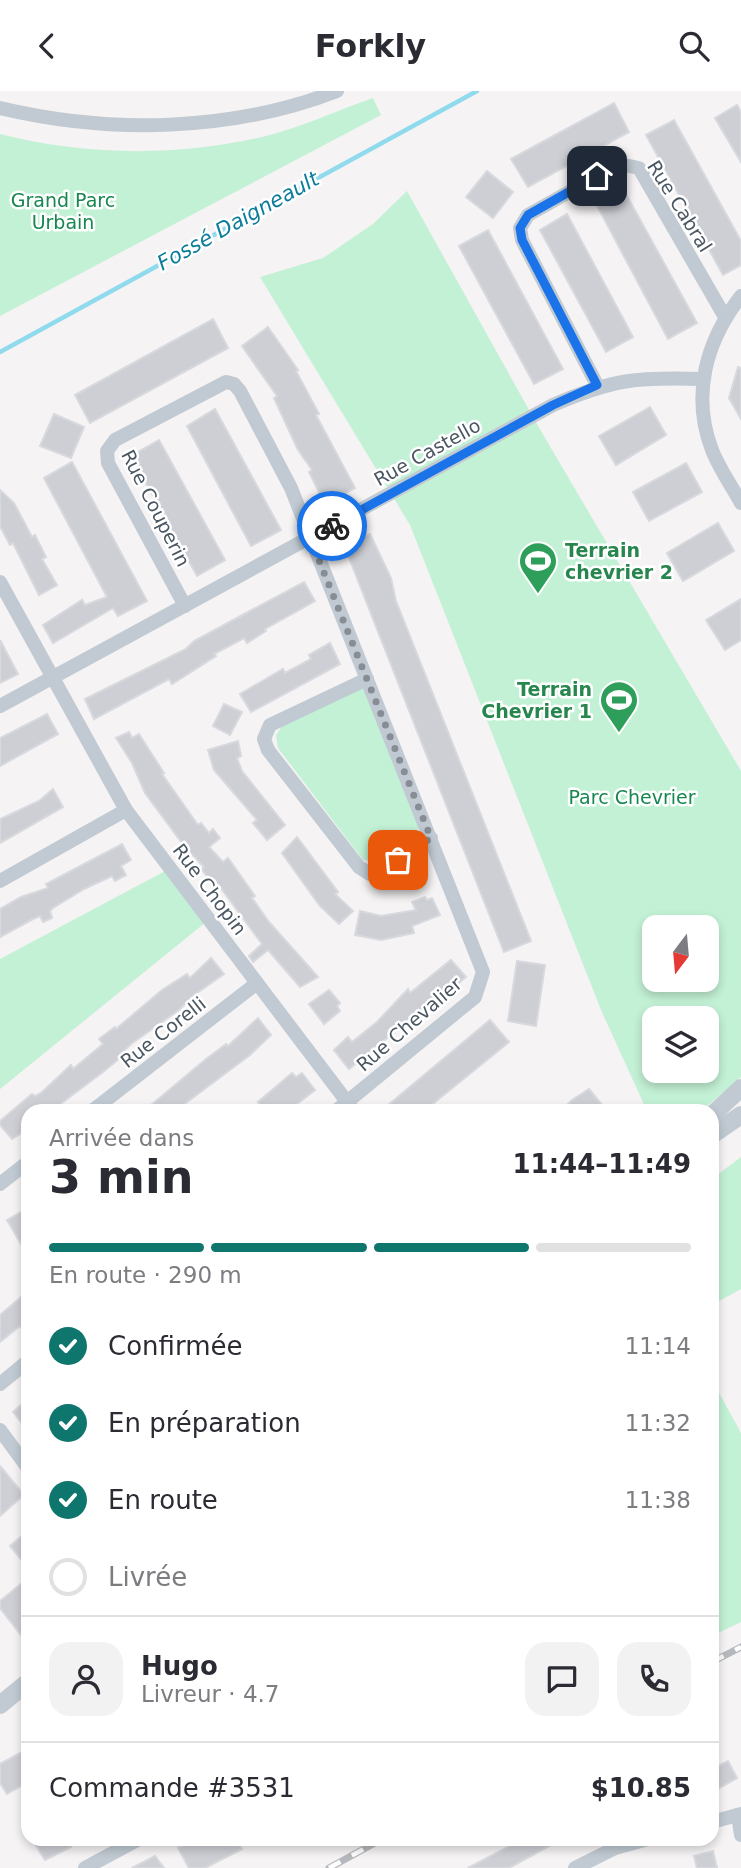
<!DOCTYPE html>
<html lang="fr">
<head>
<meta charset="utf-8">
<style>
  :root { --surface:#fff; --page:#f2f2f3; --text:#2b2b33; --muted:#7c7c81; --line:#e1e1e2; --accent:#0f766e }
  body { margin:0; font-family:"DejaVu Sans",sans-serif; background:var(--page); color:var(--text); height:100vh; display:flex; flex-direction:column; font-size:26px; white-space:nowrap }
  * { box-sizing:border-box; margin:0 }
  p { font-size:23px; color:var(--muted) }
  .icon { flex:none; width:38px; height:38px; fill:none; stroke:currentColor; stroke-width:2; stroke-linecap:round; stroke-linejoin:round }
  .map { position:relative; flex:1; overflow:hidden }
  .drawer { position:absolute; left:21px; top:1013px; width:698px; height:742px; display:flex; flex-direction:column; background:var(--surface); border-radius:21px; box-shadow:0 4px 10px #0003 }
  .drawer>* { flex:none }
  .needle { width:46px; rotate:196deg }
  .buttons { position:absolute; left:642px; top:824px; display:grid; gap:14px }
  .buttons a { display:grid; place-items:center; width:77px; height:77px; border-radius:14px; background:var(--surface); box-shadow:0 4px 10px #0003; font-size:35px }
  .pin { position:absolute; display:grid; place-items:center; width:60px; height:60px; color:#fff; margin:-30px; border-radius:14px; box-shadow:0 4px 10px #0006 }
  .courier { position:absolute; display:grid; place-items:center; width:70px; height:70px; margin:-35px; border:5px solid #1a73e8; border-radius:50%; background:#fff; color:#222; box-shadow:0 2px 9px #0007 }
  .summary em { font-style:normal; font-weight:700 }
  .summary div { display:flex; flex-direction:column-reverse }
  .summary { display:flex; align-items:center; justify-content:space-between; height:119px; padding:0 28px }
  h1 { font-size:46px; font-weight:700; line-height:52px }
  .bar { display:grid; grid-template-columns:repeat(4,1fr); gap:10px 7px; align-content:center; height:84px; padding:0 28px }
  .bar i { height:9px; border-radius:5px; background:var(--line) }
  .bar .selected { background:var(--accent) }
  .bar p { grid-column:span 4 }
  .line { display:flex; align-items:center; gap:18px; padding:0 28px; border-top:2px solid var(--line) }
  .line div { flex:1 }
  .round { display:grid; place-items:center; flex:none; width:74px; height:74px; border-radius:21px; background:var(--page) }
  ol { padding:0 28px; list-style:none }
  li { display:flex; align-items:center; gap:21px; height:77px }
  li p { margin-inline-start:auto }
  li .icon { padding:7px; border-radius:50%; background:var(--accent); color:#fff; stroke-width:4 }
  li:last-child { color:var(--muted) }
  li i { width:38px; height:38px; border:4px solid var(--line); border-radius:50% }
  header { display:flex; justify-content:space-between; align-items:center; height:91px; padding:0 28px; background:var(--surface); font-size:32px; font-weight:700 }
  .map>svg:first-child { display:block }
  .green { fill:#c3f1d5; fill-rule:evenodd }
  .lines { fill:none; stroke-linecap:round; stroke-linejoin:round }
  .stream { stroke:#90daee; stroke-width:4.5 }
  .building { fill:#cdcfd5; stroke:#d7d9de; stroke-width:2 }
  .minor { stroke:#c1cad2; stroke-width:14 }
  .tertiary { stroke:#c1cad2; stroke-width:18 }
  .rail-casing { stroke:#b5b8bd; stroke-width:7 }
  .rail { stroke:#fff; stroke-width:4.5; stroke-dasharray:13; stroke-linecap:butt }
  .done { stroke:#868d94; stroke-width:7; stroke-dasharray:0 12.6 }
  .route { stroke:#1a73e8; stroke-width:9 }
  .labels { text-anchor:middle; stroke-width:5; stroke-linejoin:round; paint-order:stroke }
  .park-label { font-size:19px; fill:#17864f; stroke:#fff }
  .street-label { font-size:19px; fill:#4a5661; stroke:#fff }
  .leisure-label { font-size:19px; font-weight:bold; fill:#27864d; stroke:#fff; text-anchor:start }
  .water-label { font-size:21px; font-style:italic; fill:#0c7c9b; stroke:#fff }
</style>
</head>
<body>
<header><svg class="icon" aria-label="back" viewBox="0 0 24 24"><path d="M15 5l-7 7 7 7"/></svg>Forkly<svg class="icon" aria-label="search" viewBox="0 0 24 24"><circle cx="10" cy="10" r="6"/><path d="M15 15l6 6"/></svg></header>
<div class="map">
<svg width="741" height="1777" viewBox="0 0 741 1777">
  <rect width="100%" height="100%" fill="#f5f3f3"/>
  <g class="green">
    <path d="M373,7l8,17 -381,201v-182c86,22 180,23 266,2 36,-9 72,-26 107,-38z"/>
    <path d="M407,100l131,235 203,345v306l-40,34h-54l-46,-101 -191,-485 -150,-248 63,-19 50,-34zM654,836h53v53h-53zM654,928h53v52h-53z"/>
    <polygon points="366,593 419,735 415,746 380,771 363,769 278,657 276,644 283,634"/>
    <polygon points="167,779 206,831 0,998 0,868"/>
    <polygon points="741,1066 741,1198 712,1214 712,1088"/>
    <polygon points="712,1289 741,1342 741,1531 712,1545"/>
  </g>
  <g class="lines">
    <polyline class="stream" points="0,261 477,0"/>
  </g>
  <g class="building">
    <polygon points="614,12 629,41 528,96 511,68"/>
    <polygon points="737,14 741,21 741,71 715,27"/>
    <polygon points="674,29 741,150 741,174 723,184 646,44"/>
    <polygon points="487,80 513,101 493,127 466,106"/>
    <polygon points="621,94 697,232 668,248 594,109"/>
    <polygon points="567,123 633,246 606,261 540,139"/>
    <polygon points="488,139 563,278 534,293 459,155"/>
    <polygon points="213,228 228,257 90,332 75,304"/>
    <polygon points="268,236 298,279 296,280 319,323 316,324 355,397 325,413 309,381 312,379 298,359 274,307 277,305 242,255"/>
    <polygon points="738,276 741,277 741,328 729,307"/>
    <polygon points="650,316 666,344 616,374 599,345"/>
    <polygon points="215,318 281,439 251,455 187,335"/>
    <polygon points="54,323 84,336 71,367 40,355"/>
    <polygon points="159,349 225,469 197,485 131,365"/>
    <polygon points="72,371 147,510 118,525 113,517 53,552 43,534 82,509 85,514 107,506 44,387"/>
    <polygon points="686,372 702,401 649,430 633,401"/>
    <polygon points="0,399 14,412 32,446 35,444 46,466 42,468 57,494 39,504 13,452 10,454 0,435"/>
    <polygon points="718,432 734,460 683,490 667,462"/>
    <polygon points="370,443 391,487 396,510 531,850 504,861 344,454"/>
    <polygon points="304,491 315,510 265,538 266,540 247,552 244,547 214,563 216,565 172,593 169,588 94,628 85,608 186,558 194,550"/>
    <polygon points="741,508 741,549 725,559 706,529"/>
    <polygon points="0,549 18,583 0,592"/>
    <polygon points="330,552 340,573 251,621 240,603 283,578 285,582 311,568 309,564"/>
    <polygon points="224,613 242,621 230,644 213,635"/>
    <polygon points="47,623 58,643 0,675 0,647"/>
    <polygon points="129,641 132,647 139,643 164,682 162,683 198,734 201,732 209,742 213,738 220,747 209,756 223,771 228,767 255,805 252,807 269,831 318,886 300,896 268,859 253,871 249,865 262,853 215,789 212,791 201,778 204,776 185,756 145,702 132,672 116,647"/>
    <polygon points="238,650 241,665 237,667 242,680 285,734 267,749 253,732 257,729 214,679 208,659"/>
    <polygon points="53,698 63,716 0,752 0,728 39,710"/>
    <polygon points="297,746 338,801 335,803 353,820 339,833 320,815 282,762"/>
    <polygon points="122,753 131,769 121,775 126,784 115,790 112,785 84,798 53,817 50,820 52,827 43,831 40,825 33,828 0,846 0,818 21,806 48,797 46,793"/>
    <polygon points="425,806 427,809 432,807 440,824 412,835 414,842 381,849 355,844 360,820 381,825 416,819 412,811"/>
    <polygon points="211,867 224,883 194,904 179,919 131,953 123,961 125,963 103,981 51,1020 28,1020 28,1038 12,1048 0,1034 0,1030 32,1003 35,1005 41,1002 71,974 73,978 103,953 99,948 115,936 116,938 162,899 187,883 190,887"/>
    <polygon points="451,869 466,886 448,901 446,899 349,978 334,959 348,946 352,951 377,931 408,898 410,902"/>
    <polygon points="517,870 545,874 536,935 508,930"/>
    <polygon points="329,899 340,912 337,915 340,920 324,933 309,913"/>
    <polygon points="258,927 271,944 250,964 175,1020 144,1020 206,968 226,953 228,955"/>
    <polygon points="490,929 509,951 498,960 424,1020 381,1020"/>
    <polygon points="292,982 296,986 302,982 315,999 288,1020 265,1020 258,1011"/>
    <polygon points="589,998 607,1020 561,1020 572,1009"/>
    <polygon points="28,1117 28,1149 21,1153 7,1129"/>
    <polygon points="28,1200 28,1233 22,1238 20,1235 0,1251 0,1224"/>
    <polygon points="28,1308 28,1340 13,1321"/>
    <polygon points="0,1375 24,1404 0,1425"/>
    <polygon points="28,1440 28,1477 10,1455"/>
    <polygon points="28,1487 28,1538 21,1544 0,1517 0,1510"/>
    <polygon points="22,1661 28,1677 28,1691 7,1703 0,1692 0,1673"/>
    <polygon points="728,1670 737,1687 716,1699 712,1678"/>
    <polygon points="32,1748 67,1748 71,1756 45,1769"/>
    <polygon points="195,1748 236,1748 242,1758 205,1777 189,1777 178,1757"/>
    <polygon points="523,1748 562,1748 509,1777 468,1777"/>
    <polygon points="713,1760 717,1777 697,1777 694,1765"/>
    <polygon points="155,1765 164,1777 132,1777"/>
  </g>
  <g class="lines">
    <g class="minor">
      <path d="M0,17c110,26 231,24 337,-17"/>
      <path d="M741,205c-35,45 -50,99 -29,154 7,18 19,35 29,53"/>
      <polyline points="597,294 522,149 520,137 528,124 619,73 639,77 725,226"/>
      <polyline points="0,491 126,719 354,1020"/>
      <polyline points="185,515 108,372 107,360 115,349 226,291 234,293 240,300 291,397 483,881 475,906 336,1020"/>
      <polyline points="367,588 270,634 264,648 268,659 359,776 370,783 382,780 431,747"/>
      <path d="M0,615l553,-301c60,-26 84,-28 148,-26"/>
      <polyline points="0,790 126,719"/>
      <polyline points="92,1020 257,892"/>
      <polyline points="0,1093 28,1071"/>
      <polyline points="0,1293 28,1270"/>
      <polyline points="0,1339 28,1377"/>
      <polyline points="738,1724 741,1744"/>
      <polyline points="712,1731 741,1723"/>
      <polyline points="85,1777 139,1748"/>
      <polyline points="575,1777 615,1757 648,1748"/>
    </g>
    <g class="tertiary">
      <polyline points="712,1024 741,997"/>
      <polyline points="712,1044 741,1024"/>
      <polyline points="0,1614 28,1591"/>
    </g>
    <defs>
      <g id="rail">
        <polyline points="712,1571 741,1556"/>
        <polyline points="329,1777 382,1748"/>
      </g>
    </defs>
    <use href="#rail" class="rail-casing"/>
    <use href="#rail" class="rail"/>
  </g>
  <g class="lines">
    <polyline class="done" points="332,435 310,447 431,747 398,769"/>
    <polyline class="route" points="332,435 553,314 597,294 522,149 520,137 528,124 597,85"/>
  </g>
  <defs>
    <symbol id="stadium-pin" viewBox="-11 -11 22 30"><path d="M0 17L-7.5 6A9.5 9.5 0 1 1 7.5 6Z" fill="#2e9e5b" stroke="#fff"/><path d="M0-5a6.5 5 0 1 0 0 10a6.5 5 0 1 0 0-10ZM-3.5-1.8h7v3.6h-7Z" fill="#fff"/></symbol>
  </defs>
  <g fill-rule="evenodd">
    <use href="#stadium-pin" x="516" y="448" width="44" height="60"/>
    <use href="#stadium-pin" x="597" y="587" width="44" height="60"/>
  </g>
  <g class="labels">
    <g class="park-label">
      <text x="63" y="116">Grand Parc<tspan x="63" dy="22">Urbain</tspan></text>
      <text x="632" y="713">Parc Chevrier</text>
    </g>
    <g class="street-label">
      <text transform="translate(680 115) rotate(58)" y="7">Rue Cabral</text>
      <text transform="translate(427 361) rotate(-29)" y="7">Rue Castello</text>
      <text transform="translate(156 417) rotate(63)" y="7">Rue Couperin</text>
      <text transform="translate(210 798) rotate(53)" y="7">Rue Chopin</text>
      <text transform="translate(409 933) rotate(-41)" y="7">Rue Chevalier</text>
      <text transform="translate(163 941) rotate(-38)" y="7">Rue Corelli</text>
    </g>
    <g class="leisure-label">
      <text x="565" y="466">Terrain<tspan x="565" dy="22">chevrier 2</tspan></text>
      <text x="592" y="605" text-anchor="end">Terrain<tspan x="592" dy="22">Chevrier 1</tspan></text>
    </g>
    <g class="water-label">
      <text transform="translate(238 130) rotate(-29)" y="7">Fossé Daigneault</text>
    </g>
  </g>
</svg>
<div class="buttons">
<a><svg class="needle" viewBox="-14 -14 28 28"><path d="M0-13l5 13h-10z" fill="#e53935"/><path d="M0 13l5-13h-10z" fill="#7c7c81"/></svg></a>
<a><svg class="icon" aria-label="layers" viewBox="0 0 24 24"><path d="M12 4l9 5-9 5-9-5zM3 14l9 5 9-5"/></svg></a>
</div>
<div class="pin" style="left:398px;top:769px;background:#ea580c"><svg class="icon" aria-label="bag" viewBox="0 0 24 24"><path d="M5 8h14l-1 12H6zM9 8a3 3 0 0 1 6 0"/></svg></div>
<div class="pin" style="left:597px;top:85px;background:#1f2937"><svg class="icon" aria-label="home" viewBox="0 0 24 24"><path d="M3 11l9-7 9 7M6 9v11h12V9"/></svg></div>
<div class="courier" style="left:332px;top:435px"><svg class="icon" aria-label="bike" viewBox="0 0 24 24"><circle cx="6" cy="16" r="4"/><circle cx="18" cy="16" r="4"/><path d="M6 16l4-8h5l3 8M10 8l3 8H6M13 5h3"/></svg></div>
<section class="drawer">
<div class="summary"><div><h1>3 min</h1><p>Arrivée dans</p></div><em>11:44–11:49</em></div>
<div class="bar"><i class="selected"></i><i class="selected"></i><i class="selected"></i><i></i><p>En route · 290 m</p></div>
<ol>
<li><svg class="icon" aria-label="check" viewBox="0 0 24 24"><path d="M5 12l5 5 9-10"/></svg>Confirmée<p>11:14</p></li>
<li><svg class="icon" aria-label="check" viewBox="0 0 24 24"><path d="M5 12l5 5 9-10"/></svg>En préparation<p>11:32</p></li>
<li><svg class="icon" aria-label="check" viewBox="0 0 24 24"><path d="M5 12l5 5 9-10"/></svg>En route<p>11:38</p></li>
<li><i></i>Livrée</li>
</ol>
<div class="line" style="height:126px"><a class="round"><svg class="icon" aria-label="person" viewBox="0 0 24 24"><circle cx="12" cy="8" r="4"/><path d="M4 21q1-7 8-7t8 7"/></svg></a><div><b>Hugo</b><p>Livreur · 4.7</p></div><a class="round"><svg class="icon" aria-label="chat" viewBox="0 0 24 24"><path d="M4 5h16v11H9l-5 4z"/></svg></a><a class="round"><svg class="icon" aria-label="phone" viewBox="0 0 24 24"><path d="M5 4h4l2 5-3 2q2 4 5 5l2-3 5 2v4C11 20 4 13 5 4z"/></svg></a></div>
<div class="line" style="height:91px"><div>Commande #3531</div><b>$10.85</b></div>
</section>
</div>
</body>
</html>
